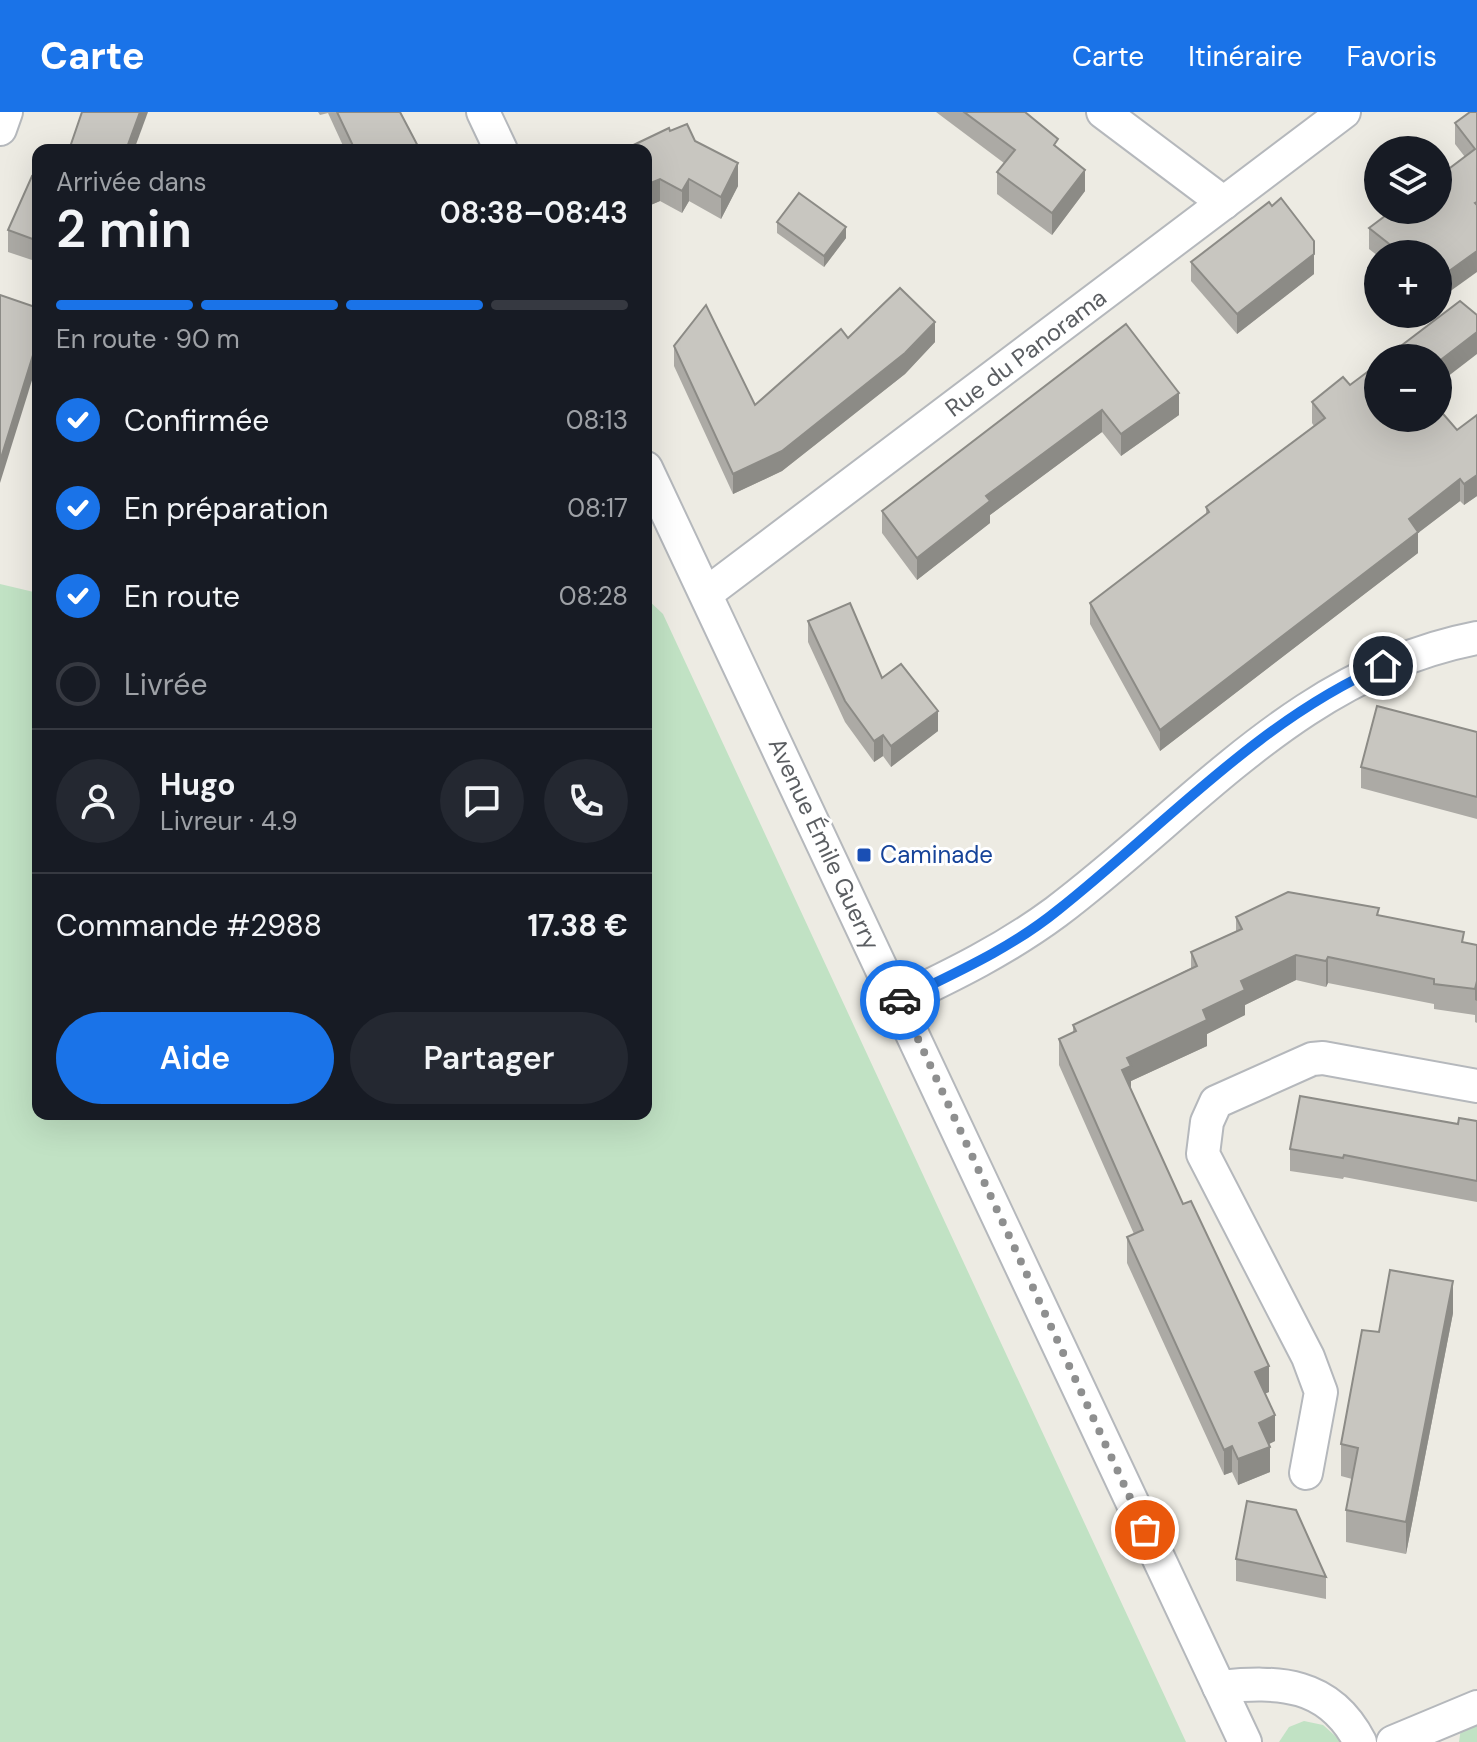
<!DOCTYPE html>
<html lang="fr">
<head>
<meta charset="utf-8">
<style>
  :root { --surface:#171b24; --page:#242831; --text:#f1f3f6; --muted:#9ea1a6; --line:#363941; --accent:#1a73e8 }
  body { margin:0; font-family:"DM Sans",sans-serif; background:var(--page); color:var(--text); height:100vh; display:flex; flex-direction:column; font-size:30px; white-space:nowrap }
  * { box-sizing:border-box; margin:0 }
  p { font-size:26px; color:var(--muted) }
  .icon { flex:none; width:44px; height:44px; fill:none; stroke:currentColor; stroke-width:2; stroke-linecap:round; stroke-linejoin:round }
  .map { position:relative; flex:1; overflow:hidden }
  .side { position:absolute; left:32px; top:32px; width:620px; height:976px; display:flex; flex-direction:column; background:var(--surface); border-radius:16px; box-shadow:0 8px 32px #0002 }
  .side>* { flex:none }
  .buttons { position:absolute; left:1364px; top:24px; display:grid; gap:16px }
  .buttons a { display:grid; place-items:center; width:88px; height:88px; border-radius:50%; background:var(--surface); box-shadow:0 8px 32px #0002; font-size:40px }
  .pin { position:absolute; display:grid; place-items:center; width:68px; height:68px; color:#fff; margin:-34px; border:4px solid #fff; border-radius:50%; box-shadow:0 2px 8px #0007 }
  .courier { position:absolute; display:grid; place-items:center; width:80px; height:80px; margin:-40px; border:6px solid #1a73e8; border-radius:50%; background:#fff; color:#222; box-shadow:0 2px 10px #0007 }
  .headline em { font-style:normal; font-weight:600 }
  .headline div { display:flex; flex-direction:column-reverse }
  .headline { display:flex; align-items:center; justify-content:space-between; height:136px; padding:0 24px }
  h1 { font-size:52px; font-weight:600; line-height:60px }
  .bar { display:grid; grid-template-columns:repeat(4,1fr); gap:12px 8px; align-content:center; height:96px; padding:0 24px }
  .bar i { height:10px; border-radius:6px; background:var(--line) }
  .bar .current { background:var(--accent) }
  .bar p { grid-column:span 4 }
  .line { display:flex; align-items:center; gap:20px; padding:0 24px; border-top:2px solid var(--line) }
  .line div { flex:1 }
  .round { display:grid; place-items:center; flex:none; width:84px; height:84px; border-radius:42px; background:var(--page) }
  ol { padding:0 24px; list-style:none }
  li { display:flex; align-items:center; gap:24px; height:88px }
  li p { margin-inline-start:auto }
  li .icon { padding:8px; border-radius:50%; background:var(--accent); color:#fff; stroke-width:4 }
  li:last-child { color:var(--muted) }
  li i { width:44px; height:44px; border:4px solid var(--line); border-radius:50% }
  .primary-button { display:flex; gap:16px; margin-top:auto; padding:16px 24px }
  .primary-button a { flex:1; height:92px; border-radius:48px; background:var(--accent); color:#fff; font-size:32px; font-weight:600; line-height:92px; text-align:center }
  .primary-button a+a { background:var(--page); color:var(--text) }
  header { display:flex; align-items:center; gap:48px; box-sizing:border-box; height:112px; padding:0 40px; background:var(--accent); color:#fff }
  header strong { font-size:38px }
  nav { display:flex; gap:44px; margin-inline-start:auto; font-size:28px }
  .map>svg:first-child { display:block }
  .green { fill:#c1e2c4 }
  .lines { fill:none; stroke-linecap:round; stroke-linejoin:round }
  .minor-casing { stroke:#b5b8bc; stroke-width:36 }
  .minor { stroke:#fff; stroke-width:32 }
  .wall { fill:#acaaa5 }
  .shaded-wall { fill:#8c8b86 }
  .building { fill:#c8c6c0; stroke:#8c8b86; stroke-width:2 }
  .done { stroke:#8e8f8f; stroke-width:8; stroke-dasharray:0 14.4 }
  .route { stroke:#1a73e8; stroke-width:10 }
  .transit-dot { fill:#1a4fb4; stroke:#fff; stroke-width:3 }
  .labels { text-anchor:middle; stroke-width:6; stroke-linejoin:round; paint-order:stroke }
  .street-label { font-size:24px; fill:#5b5e62; stroke:#fff }
  .transit-label { font-size:24px; fill:#164399; stroke:#fff; text-anchor:start }
</style>
</head>
<body>
<header>
<strong>Carte</strong>
<nav><a>Carte</a><a>Itinéraire</a><a>Favoris</a></nav>
</header>
<div class="map">
<svg width="1477" height="1630" viewBox="0 0 1477 1630">
  <rect width="100%" height="100%" fill="#edebe3"/>
  <g class="green">
    <polygon points="0,472 38,481 38,1002 646,1002 646,486 663,502 1186,1630 0,1630"/>
    <polygon points="1304,1609 1323,1613 1342,1630 1279,1630 1289,1615"/>
    <polygon points="1477,1610 1477,1630 1459,1630 1461,1616"/>
  </g>
  <g class="lines">
    <defs>
      <g id="minor">
        <polyline points="483,0 501,38"/>
        <polyline points="1103,0 1224,91"/>
        <polyline points="0,17 6,0"/>
        <polyline points="646,356 1245,1630"/>
        <polyline points="707,481 1344,0"/>
        <path d="M898,889c55,-26 108,-52 158,-89 137,-103 244,-240 421,-274"/>
        <polyline points="1306,1361 1321,1280 1308,1245 1203,1042 1207,1010 1216,990 1312,947 1323,946 1477,974"/>
        <path d="M1219,1575c60,-6 110,-5 141,55"/>
        <polyline points="1393,1630 1477,1595"/>
      </g>
    </defs>
    <use href="#minor" class="minor-casing"/>
    <use href="#minor" class="minor"/>
  </g>
  <g class="wall">
    <polygon points="318,0 400,0 420,38 345,38 328,1 320,3"/>
    <polygon points="936,0 1025,0 1058,36 1085,79 1052,123 997,82 997,60 1004,51"/>
    <polygon points="1477,0 1477,160 1438,142 1378,142 1378,144 1369,137 1369,116 1465,45 1455,32 1455,11"/>
    <polygon points="670,19 695,29 738,74 721,107 689,89 682,101 660,89 646,95 646,38"/>
    <polygon points="38,67 38,150 8,140 8,118"/>
    <polygon points="777,110 846,126 824,155 777,121"/>
    <polygon points="1191,150 1314,162 1237,222 1191,169"/>
    <polygon points="1126,212 1179,303 1121,344 1102,320 990,403 990,411 917,468 882,421 882,399"/>
    <polygon points="848,226 935,230 905,262 782,359 733,382 674,254 674,234 755,293"/>
    <polygon points="1350,273 1457,318 1477,303 1477,384 1464,393 1460,389 1418,421 1418,441 1160,639 1090,512 1090,491 1206,403 1206,395 1314,314 1312,311 1312,290"/>
    <polygon points="808,509 882,566 938,619 891,655 883,644 874,650 845,610 808,530"/>
    <polygon points="1477,620 1477,707 1361,676 1361,655"/>
    <polygon points="1379,803 1464,831 1477,833 1477,911 1475,910 1475,903 1434,897 1434,892 1328,871 1326,875 1296,868 1245,893 1245,903 1207,922 1207,934 1131,969 1131,977 1269,1280 1265,1281 1275,1329 1269,1332 1270,1360 1238,1373 1232,1360 1224,1363 1127,1151 1127,1125 1134,1122 1059,953 1059,927 1073,921 1073,913 1191,856 1191,840 1236,819 1236,805"/>
    <polygon points="1477,1009 1477,1090 1344,1065 1343,1067 1290,1059 1290,1037"/>
    <polygon points="1453,1201 1406,1442 1346,1430 1346,1398 1352,1367 1341,1364 1341,1332 1379,1220"/>
    <polygon points="1236,1447 1326,1465 1326,1487 1236,1469"/>
  </g>
  <g class="shaded-wall">
    <polygon points="140,0 148,0 134,38 126,38"/>
    <polygon points="738,51 738,74 721,107 721,85"/>
    <polygon points="1085,58 1085,79 1052,123 1052,101"/>
    <polygon points="660,67 660,89 646,95 646,73"/>
    <polygon points="689,67 689,89 682,101 682,79"/>
    <polygon points="846,115 846,126 824,155 824,144"/>
    <polygon points="1477,139 1477,160 1438,188 1438,167"/>
    <polygon points="1314,142 1314,162 1237,222 1237,202"/>
    <polygon points="935,210 935,230 905,262 782,359 733,382 733,362"/>
    <polygon points="1477,220 1477,242 1438,272 1438,250"/>
    <polygon points="38,227 38,249 0,371 0,349"/>
    <polygon points="1179,281 1179,303 1121,344 1121,322"/>
    <polygon points="1102,298 1102,320 990,403 990,411 917,468 917,446 986,384"/>
    <polygon points="1477,363 1477,384 1464,393 1464,372"/>
    <polygon points="1460,367 1460,389 1418,421 1418,441 1160,639 1160,618 1409,407"/>
    <polygon points="938,599 938,619 891,655 891,634"/>
    <polygon points="883,623 883,644 874,650 874,629"/>
    <polygon points="1296,843 1296,868 1245,893 1245,903 1207,922 1207,934 1131,969 1131,979 1122,958 1127,946 1241,869"/>
    <polygon points="1328,845 1328,871 1326,875 1326,849"/>
    <polygon points="1477,869 1477,889 1475,888 1475,877"/>
    <polygon points="1453,1169 1453,1201 1406,1442 1406,1410"/>
    <polygon points="1269,1254 1269,1280 1255,1286 1255,1260"/>
    <polygon points="1275,1303 1275,1329 1259,1337 1259,1311"/>
    <polygon points="1232,1334 1232,1360 1224,1363 1224,1338"/>
    <polygon points="1270,1335 1270,1360 1238,1373 1238,1347"/>
  </g>
  <g class="building">
    <polygon points="82,0 140,0 126,38 69,38"/>
    <polygon points="337,0 400,0 420,38 355,38"/>
    <polygon points="964,0 1025,0 1058,27 1054,33 1085,58 1052,101 997,60 1015,38"/>
    <polygon points="1470,0 1477,0 1477,90 1475,91 1477,93 1477,139 1438,167 1438,142 1402,142 1369,116 1393,98 1438,98 1438,65 1475,37 1455,11"/>
    <polygon points="687,12 695,29 738,51 721,85 689,67 682,79 660,67 646,73 646,38 623,38 669,16 670,19"/>
    <polygon points="32,64 38,67 38,129 8,118"/>
    <polygon points="799,81 846,115 824,144 777,110"/>
    <polygon points="1281,86 1314,129 1314,142 1237,202 1191,150 1269,90 1272,94"/>
    <polygon points="900,176 935,210 905,241 782,339 733,362 674,234 706,193 755,293 841,217 848,226"/>
    <polygon points="0,183 38,196 38,227 0,349"/>
    <polygon points="1460,189 1477,203 1477,220 1438,250 1438,246 1385,246"/>
    <polygon points="1126,212 1179,281 1121,322 1102,298 986,384 990,389 917,446 882,399"/>
    <polygon points="1378,252 1378,306 1438,306 1438,296 1457,318 1477,303 1477,363 1464,372 1460,367 1409,407 1418,420 1160,618 1090,491 1209,400 1206,395 1325,306 1312,290 1343,265 1350,273"/>
    <polygon points="850,491 882,566 901,552 938,599 891,634 883,623 874,629 845,589 808,509"/>
    <polygon points="1377,594 1477,620 1477,685 1361,655"/>
    <polygon points="1288,780 1379,796 1377,803 1464,820 1462,830 1477,833 1477,869 1475,877 1434,872 1434,867 1328,845 1326,849 1296,843 1241,869 1245,878 1203,898 1207,908 1127,946 1131,954 1122,958 1183,1092 1191,1089 1269,1254 1255,1260 1275,1303 1259,1311 1270,1335 1238,1347 1232,1334 1224,1338 1127,1125 1143,1118 1059,927 1076,919 1073,913 1197,854 1191,840 1242,817 1236,805"/>
    <polygon points="1300,984 1458,1012 1459,1006 1477,1009 1477,1069 1344,1043 1343,1046 1290,1037"/>
    <polygon points="1390,1158 1453,1169 1406,1410 1346,1398 1358,1336 1341,1332 1362,1218 1379,1220"/>
    <polygon points="1247,1389 1296,1398 1326,1465 1236,1447"/>
  </g>
  <g class="lines">
    <polyline class="done" points="900,888 1145,1418"/>
    <path class="route" d="M900,888c55,-27 110,-51 158,-90 105,-83 201,-190 325,-244"/>
  </g>
  <rect class="transit-dot" x="856" y="735" width="16" height="16" rx="4"/>
  <g class="labels">
    <g class="street-label">
      <text transform="translate(1026 241) rotate(-37)" y="8">Rue du Panorama</text>
      <text transform="translate(824 732) rotate(65)" y="8">Avenue Émile Guerry</text>
    </g>
    <g class="transit-label">
      <text x="880" y="751">Caminade</text>
    </g>
  </g>
</svg>
<div class="buttons">
<a><svg class="icon" aria-label="layers" viewBox="0 0 24 24"><path d="M12 4l9 5-9 5-9-5zM3 14l9 5 9-5"/></svg></a>
<a>+</a>
<a>−</a>
</div>
<div class="pin" style="left:1145px;top:1418px;background:#ea580c"><svg class="icon" aria-label="bag" viewBox="0 0 24 24"><path d="M5 8h14l-1 12H6zM9 8a3 3 0 0 1 6 0"/></svg></div>
<div class="pin" style="left:1383px;top:554px;background:#1f2937"><svg class="icon" aria-label="home" viewBox="0 0 24 24"><path d="M3 11l9-7 9 7M6 9v11h12V9"/></svg></div>
<div class="courier" style="left:900px;top:888px"><svg class="icon" aria-label="car" viewBox="0 0 24 24"><path d="M5 17H2v-5l4-1 3-4h7l3 4 3 1v5h-3M9 17h6M6 11h13"/><circle cx="7" cy="17" r="2"/><circle cx="17" cy="17" r="2"/></svg></div>
<section class="side">
<div class="headline"><div><h1>2 min</h1><p>Arrivée dans</p></div><em>08:38–08:43</em></div>
<div class="bar"><i class="current"></i><i class="current"></i><i class="current"></i><i></i><p>En route · 90 m</p></div>
<ol>
<li><svg class="icon" aria-label="check" viewBox="0 0 24 24"><path d="M5 12l5 5 9-10"/></svg>Confirmée<p>08:13</p></li>
<li><svg class="icon" aria-label="check" viewBox="0 0 24 24"><path d="M5 12l5 5 9-10"/></svg>En préparation<p>08:17</p></li>
<li><svg class="icon" aria-label="check" viewBox="0 0 24 24"><path d="M5 12l5 5 9-10"/></svg>En route<p>08:28</p></li>
<li><i></i>Livrée</li>
</ol>
<div class="line" style="height:144px"><a class="round"><svg class="icon" aria-label="person" viewBox="0 0 24 24"><circle cx="12" cy="8" r="4"/><path d="M4 21q1-7 8-7t8 7"/></svg></a><div><b>Hugo</b><p>Livreur · 4.9</p></div><a class="round"><svg class="icon" aria-label="chat" viewBox="0 0 24 24"><path d="M4 5h16v11H9l-5 4z"/></svg></a><a class="round"><svg class="icon" aria-label="phone" viewBox="0 0 24 24"><path d="M5 4h4l2 5-3 2q2 4 5 5l2-3 5 2v4C11 20 4 13 5 4z"/></svg></a></div>
<div class="line" style="height:104px"><div>Commande #2988</div><b>17.38 €</b></div>
<div class="primary-button"><a>Aide</a><a>Partager</a></div>
</section>
</div>
</body>
</html>
